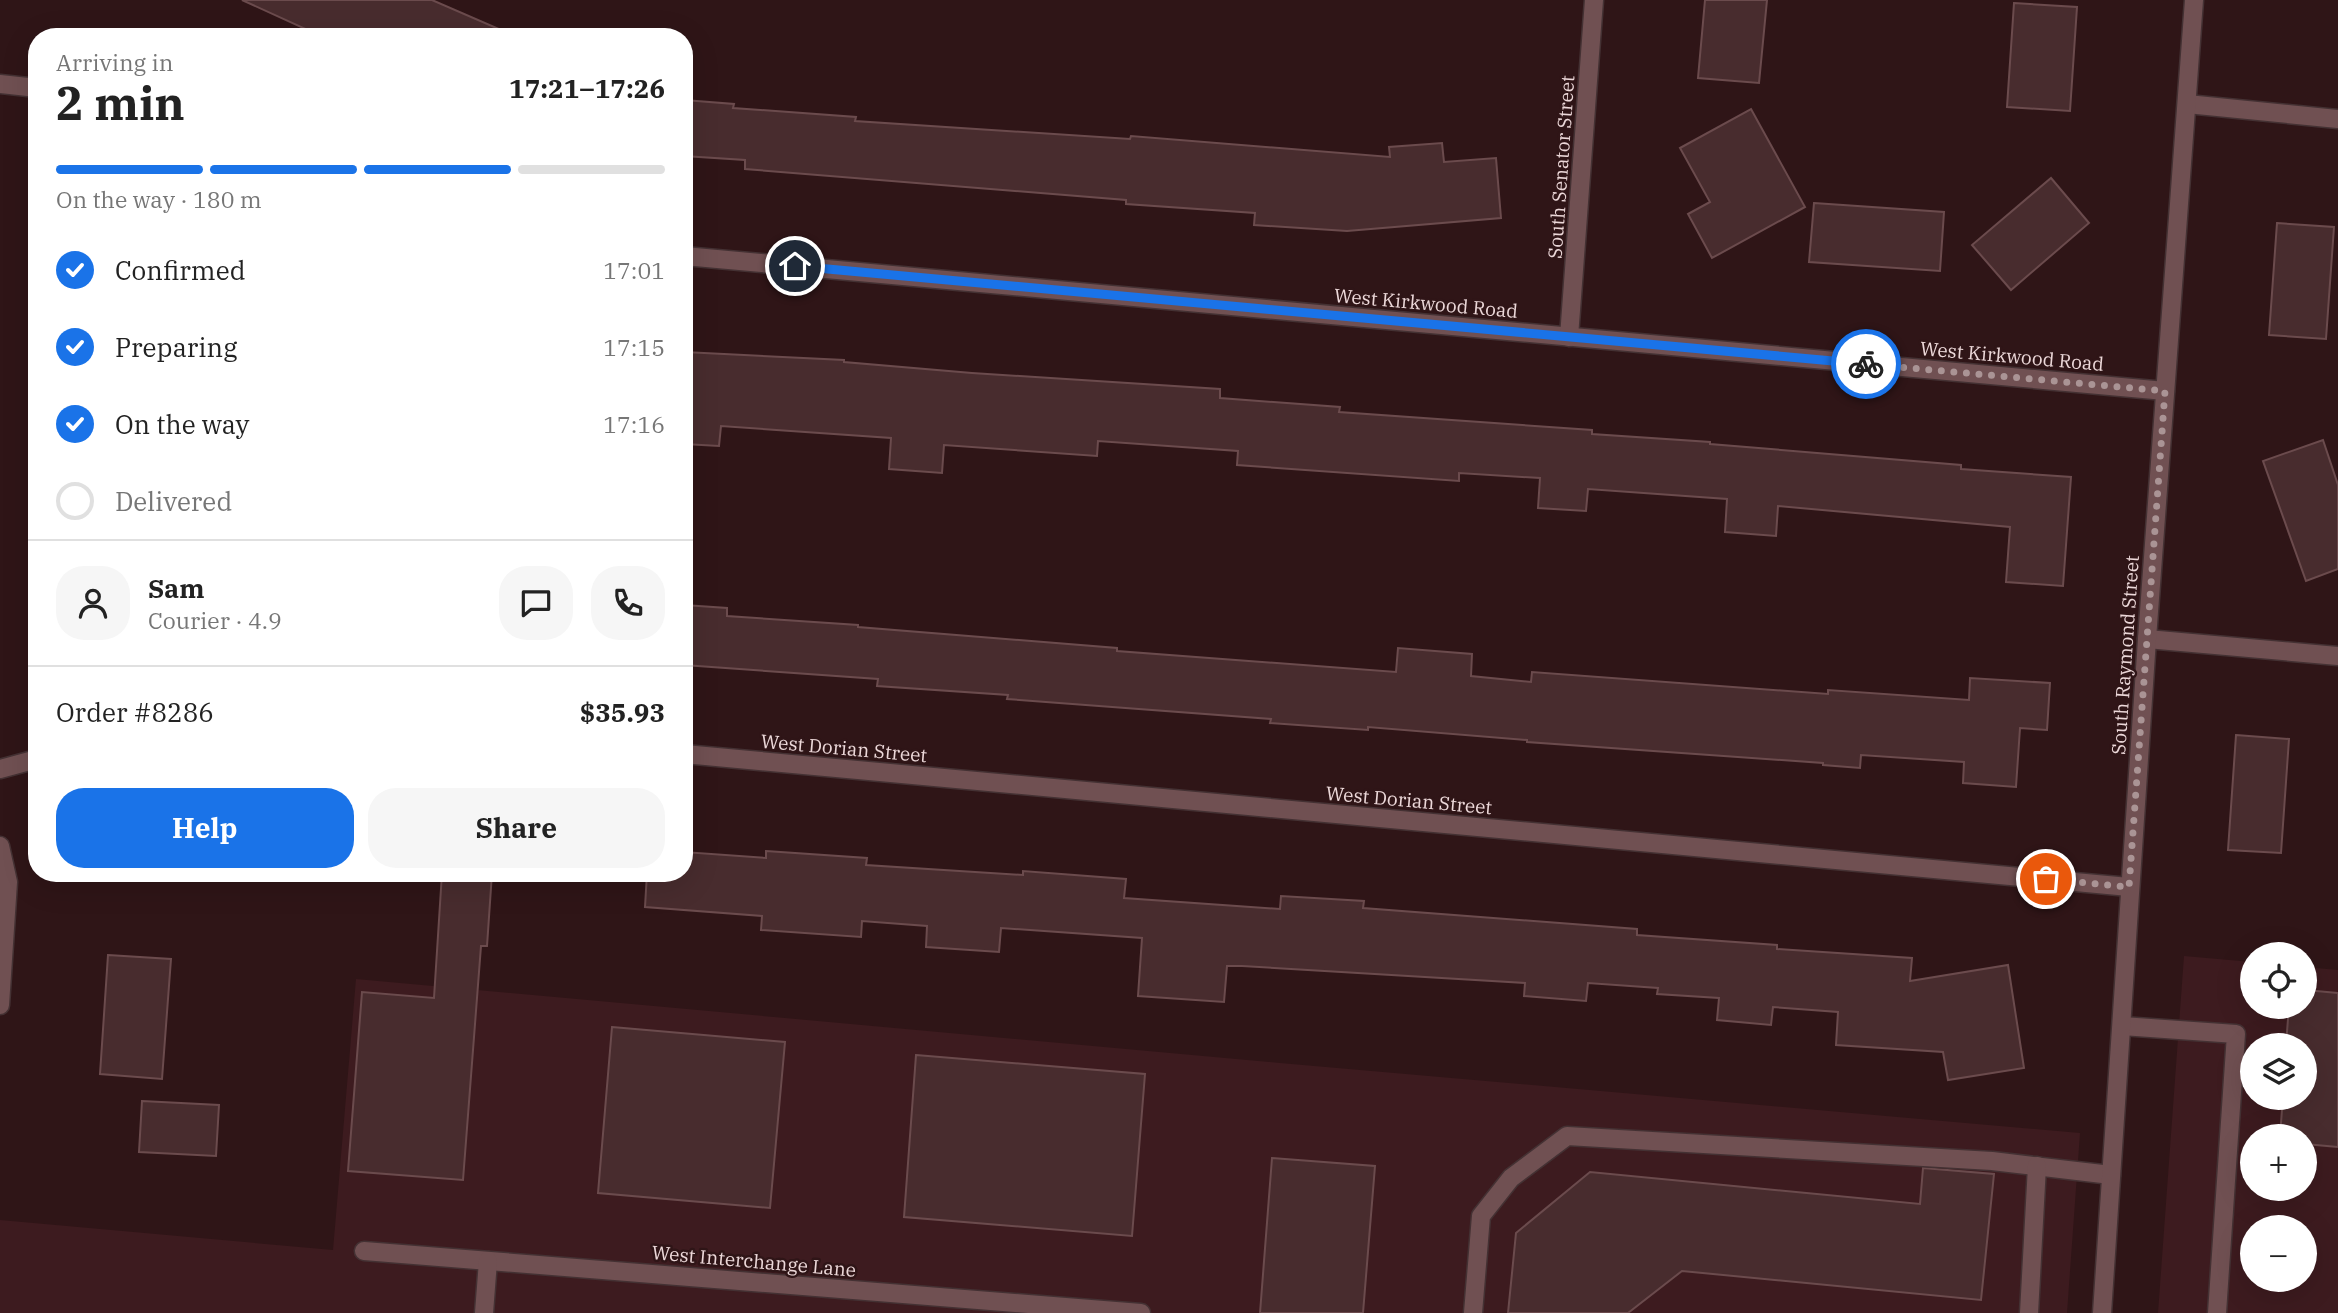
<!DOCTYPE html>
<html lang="en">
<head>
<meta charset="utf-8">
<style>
  :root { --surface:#fff; --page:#f6f6f6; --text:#222; --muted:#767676; --line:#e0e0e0; --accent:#1a73e8 }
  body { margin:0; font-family:"IBM Plex Serif",serif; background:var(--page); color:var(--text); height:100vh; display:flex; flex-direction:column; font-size:26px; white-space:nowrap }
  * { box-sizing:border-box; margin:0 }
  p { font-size:23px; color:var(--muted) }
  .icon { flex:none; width:38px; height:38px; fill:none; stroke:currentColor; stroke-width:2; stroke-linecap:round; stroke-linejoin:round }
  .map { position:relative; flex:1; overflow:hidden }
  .drawer { position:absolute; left:28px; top:28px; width:665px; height:854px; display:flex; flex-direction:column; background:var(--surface); border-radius:28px; box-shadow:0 7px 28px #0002 }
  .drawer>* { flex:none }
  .fabs { position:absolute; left:2240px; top:942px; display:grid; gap:14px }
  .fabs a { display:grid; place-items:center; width:77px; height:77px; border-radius:50%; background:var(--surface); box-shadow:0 7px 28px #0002; font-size:35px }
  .pin { position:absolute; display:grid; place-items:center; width:60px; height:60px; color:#fff; margin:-30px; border:4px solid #fff; border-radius:50%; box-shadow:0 2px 7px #0007 }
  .courier { position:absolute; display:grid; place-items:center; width:70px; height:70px; margin:-35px; border:5px solid #1a73e8; border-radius:50%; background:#fff; color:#222; box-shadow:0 2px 9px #0007 }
  .overview em { font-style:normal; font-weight:700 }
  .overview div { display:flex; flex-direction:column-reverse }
  .overview { display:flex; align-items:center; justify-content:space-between; height:119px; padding:0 28px }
  h1 { font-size:46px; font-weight:700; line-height:52px }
  .bar { display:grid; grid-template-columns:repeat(4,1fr); gap:10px 7px; align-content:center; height:84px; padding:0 28px }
  .bar i { height:9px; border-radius:5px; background:var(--line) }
  .bar .active { background:var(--accent) }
  .bar p { grid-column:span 4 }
  .line { display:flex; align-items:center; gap:18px; padding:0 28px; border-top:2px solid var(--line) }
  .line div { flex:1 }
  .round { display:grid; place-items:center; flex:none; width:74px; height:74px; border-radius:28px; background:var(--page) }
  ol { padding:0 28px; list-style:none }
  li { display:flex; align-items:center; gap:21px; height:77px }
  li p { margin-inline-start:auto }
  li .icon { padding:7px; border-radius:50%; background:var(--accent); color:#fff; stroke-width:4 }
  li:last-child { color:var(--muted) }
  li i { width:38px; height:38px; border:4px solid var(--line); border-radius:50% }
  .cta { display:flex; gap:14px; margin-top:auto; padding:14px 28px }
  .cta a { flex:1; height:80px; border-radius:28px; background:var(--accent); color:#fff; font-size:28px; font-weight:700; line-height:80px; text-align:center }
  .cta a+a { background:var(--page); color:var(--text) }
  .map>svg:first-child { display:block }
  .built { fill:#3d1b1f; fill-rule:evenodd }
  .building { fill:#482c2e; stroke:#6b4b4d; stroke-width:2 }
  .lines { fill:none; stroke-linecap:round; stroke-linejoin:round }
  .service-casing { stroke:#443133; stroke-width:21 }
  .minor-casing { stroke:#443133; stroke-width:21 }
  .service { stroke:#705052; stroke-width:18 }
  .minor { stroke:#705052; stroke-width:18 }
  .done { stroke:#aa9495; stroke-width:7; stroke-dasharray:0 12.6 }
  .route { stroke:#1a73e8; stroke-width:9 }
  .labels { text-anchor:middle; stroke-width:5; stroke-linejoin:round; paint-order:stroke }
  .street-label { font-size:19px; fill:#ecd8d9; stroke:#2f1517 }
</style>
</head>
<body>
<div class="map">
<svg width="2338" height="1313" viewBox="0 0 2338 1313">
  <rect width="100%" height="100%" fill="#2f1517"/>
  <g class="built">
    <path d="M2184,956l68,6v44h53v-39l33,3v343h-180zM2252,1045h53v52h-53zM2252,1136h53v52h-53zM2252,1227h53v52h-53z"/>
    <polygon points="356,979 1280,1063 2080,1133 2067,1313 0,1313 0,1220 333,1250"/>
  </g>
  <g class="building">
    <polygon points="242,0 432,0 517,37 323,37"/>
    <polygon points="1705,0 1767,0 1759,83 1698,78"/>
    <polygon points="2014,3 2077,7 2070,111 2007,107"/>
    <polygon points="684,100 734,104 733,108 856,117 855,121 1130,139 1131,136 1390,157 1389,147 1442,143 1444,162 1496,158 1501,218 1347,231 1254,225 1255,213 1126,204 1126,200 745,169 745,160 684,156"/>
    <polygon points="1751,109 1805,207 1712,258 1688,214 1710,202 1680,148"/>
    <polygon points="2051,178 2089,223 2011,290 1972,245"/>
    <polygon points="1814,203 1944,212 1940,271 1809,262"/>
    <polygon points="2277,223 2334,227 2326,339 2269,335"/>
    <polygon points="684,352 844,360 844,362 972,373 1220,389 1220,398 1340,407 1339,412 1592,430 1592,434 1710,442 1710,444 1961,465 1961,469 2071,477 2063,586 2006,582 2010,527 1778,506 1776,536 1725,532 1727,499 1588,489 1586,511 1538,508 1540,478 1459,473 1459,481 1237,465 1238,451 1098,441 1097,456 944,445 942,473 889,469 891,438 721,426 719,446 684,444"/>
    <polygon points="2323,440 2338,485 2338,569 2306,581 2263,461"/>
    <polygon points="684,605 727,608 727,616 858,625 858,627 1117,648 1117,651 1396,672 1398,648 1472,654 1471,676 1531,682 1532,672 1828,694 1828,690 1969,700 1970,678 2050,683 2047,730 2020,728 2016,787 1963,783 1964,762 1861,755 1860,768 1823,765 1823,763 1527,742 1527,740 1368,727 1368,730 1270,723 1271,719 1007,699 1008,695 877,686 878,679 684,665"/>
    <polygon points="2236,735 2289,739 2281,853 2228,850"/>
    <polygon points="766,851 867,858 866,865 1023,875 1023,871 1126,879 1124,898 1280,909 1281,896 1364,901 1363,908 1637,929 1637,935 1777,945 1777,949 1912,958 1910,981 2008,965 2024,1068 1948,1080 1943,1052 1836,1045 1838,1012 1773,1007 1771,1025 1717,1020 1719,998 1657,994 1658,988 1588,983 1586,1001 1524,996 1525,983 1242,966 1227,966 1224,1002 1138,996 1142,938 1001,928 999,952 926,947 927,926 862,921 861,937 761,930 762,916 645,907 647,873 684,873 684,852 766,858"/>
    <polygon points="442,873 492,873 487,946 481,946 463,1180 348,1171 362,992 434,998"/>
    <polygon points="108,955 171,959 162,1079 100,1074"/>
    <polygon points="2305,990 2338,993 2338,1147 2305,1144 2305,1136 2280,1136 2283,1097 2305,1097 2305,1045 2286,1045 2289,1006 2305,1006"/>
    <polygon points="612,1027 785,1042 770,1208 598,1193"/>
    <polygon points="916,1055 1145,1074 1132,1236 904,1217"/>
    <polygon points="142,1101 219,1105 216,1156 139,1152"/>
    <polygon points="1272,1158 1375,1166 1363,1313 1260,1313"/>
    <polygon points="1923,1168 1994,1174 1981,1300 1682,1271 1628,1313 1508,1313 1516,1233 1590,1172 1920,1204"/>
  </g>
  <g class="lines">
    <defs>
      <g id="service">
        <polyline points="2122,1026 2236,1034 2217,1313"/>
        <polyline points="1473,1313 1481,1216 1511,1178 1567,1136 1992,1161 2111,1175"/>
        <polyline points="2029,1313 2037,1166"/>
      </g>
      <g id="minor">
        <polyline points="0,84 37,88"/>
        <polyline points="2187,104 2338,119"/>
        <polyline points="684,256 2165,391"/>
        <polyline points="1569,337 1594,0"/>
        <polyline points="2147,639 2338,656"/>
        <polyline points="684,754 2129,887"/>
        <polyline points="0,769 37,759"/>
        <polyline points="0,846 8,882 0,1005"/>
        <polyline points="364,1251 1141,1313"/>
        <polyline points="484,1313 488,1261"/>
        <polyline points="2102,1313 2147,639 2194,0"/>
      </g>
    </defs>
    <use href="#service" class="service-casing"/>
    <use href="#minor" class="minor-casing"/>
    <use href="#service" class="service"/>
    <use href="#minor" class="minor"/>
  </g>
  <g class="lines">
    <polyline class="done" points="1866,364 2165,391 2129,887 2046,879"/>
    <polyline class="route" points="795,266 1866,364"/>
  </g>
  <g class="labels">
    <g class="street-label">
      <text transform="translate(1561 167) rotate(-86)" y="7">South Senator Street</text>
      <text transform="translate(1426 303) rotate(5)" y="7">West Kirkwood Road</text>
      <text transform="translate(2012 356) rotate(5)" y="7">West Kirkwood Road</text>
      <text transform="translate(2125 655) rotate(-86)" y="7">South Raymond Street</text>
      <text transform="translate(844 748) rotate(5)" y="7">West Dorian Street</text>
      <text transform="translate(1409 800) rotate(5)" y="7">West Dorian Street</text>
      <text transform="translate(754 1261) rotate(5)" y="7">West Interchange Lane</text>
    </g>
  </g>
</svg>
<div class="fabs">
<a><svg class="icon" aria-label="locate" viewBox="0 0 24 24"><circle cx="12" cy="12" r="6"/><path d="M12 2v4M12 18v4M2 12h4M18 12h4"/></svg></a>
<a><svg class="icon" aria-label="layers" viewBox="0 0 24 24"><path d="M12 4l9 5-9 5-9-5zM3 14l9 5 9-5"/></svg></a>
<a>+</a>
<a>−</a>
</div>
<div class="pin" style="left:2046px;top:879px;background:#ea580c"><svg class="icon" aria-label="bag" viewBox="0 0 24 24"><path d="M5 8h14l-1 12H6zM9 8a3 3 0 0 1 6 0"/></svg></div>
<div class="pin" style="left:795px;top:266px;background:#1f2937"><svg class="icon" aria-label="home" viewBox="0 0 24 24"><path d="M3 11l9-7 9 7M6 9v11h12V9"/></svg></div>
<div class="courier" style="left:1866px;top:364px"><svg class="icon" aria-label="bike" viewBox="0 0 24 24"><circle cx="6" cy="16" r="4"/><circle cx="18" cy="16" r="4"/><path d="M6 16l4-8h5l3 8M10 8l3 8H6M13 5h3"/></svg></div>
<section class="drawer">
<div class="overview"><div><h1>2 min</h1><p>Arriving in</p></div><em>17:21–17:26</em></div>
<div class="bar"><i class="active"></i><i class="active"></i><i class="active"></i><i></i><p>On the way · 180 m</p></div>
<ol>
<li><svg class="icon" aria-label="check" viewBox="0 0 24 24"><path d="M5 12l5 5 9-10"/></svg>Confirmed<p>17:01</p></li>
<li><svg class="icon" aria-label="check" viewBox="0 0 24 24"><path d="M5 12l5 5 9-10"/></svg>Preparing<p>17:15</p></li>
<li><svg class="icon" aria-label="check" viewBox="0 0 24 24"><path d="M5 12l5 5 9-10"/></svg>On the way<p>17:16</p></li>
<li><i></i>Delivered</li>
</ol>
<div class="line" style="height:126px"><a class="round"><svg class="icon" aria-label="person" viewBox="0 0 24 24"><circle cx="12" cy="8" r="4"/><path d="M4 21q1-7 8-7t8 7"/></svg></a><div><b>Sam</b><p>Courier · 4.9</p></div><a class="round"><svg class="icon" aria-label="chat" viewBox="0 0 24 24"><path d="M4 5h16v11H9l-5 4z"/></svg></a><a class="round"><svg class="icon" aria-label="phone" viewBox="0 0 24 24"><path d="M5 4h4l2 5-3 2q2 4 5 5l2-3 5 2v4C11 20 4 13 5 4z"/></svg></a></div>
<div class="line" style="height:91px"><div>Order #8286</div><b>$35.93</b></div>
<div class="cta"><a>Help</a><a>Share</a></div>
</section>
</div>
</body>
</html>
